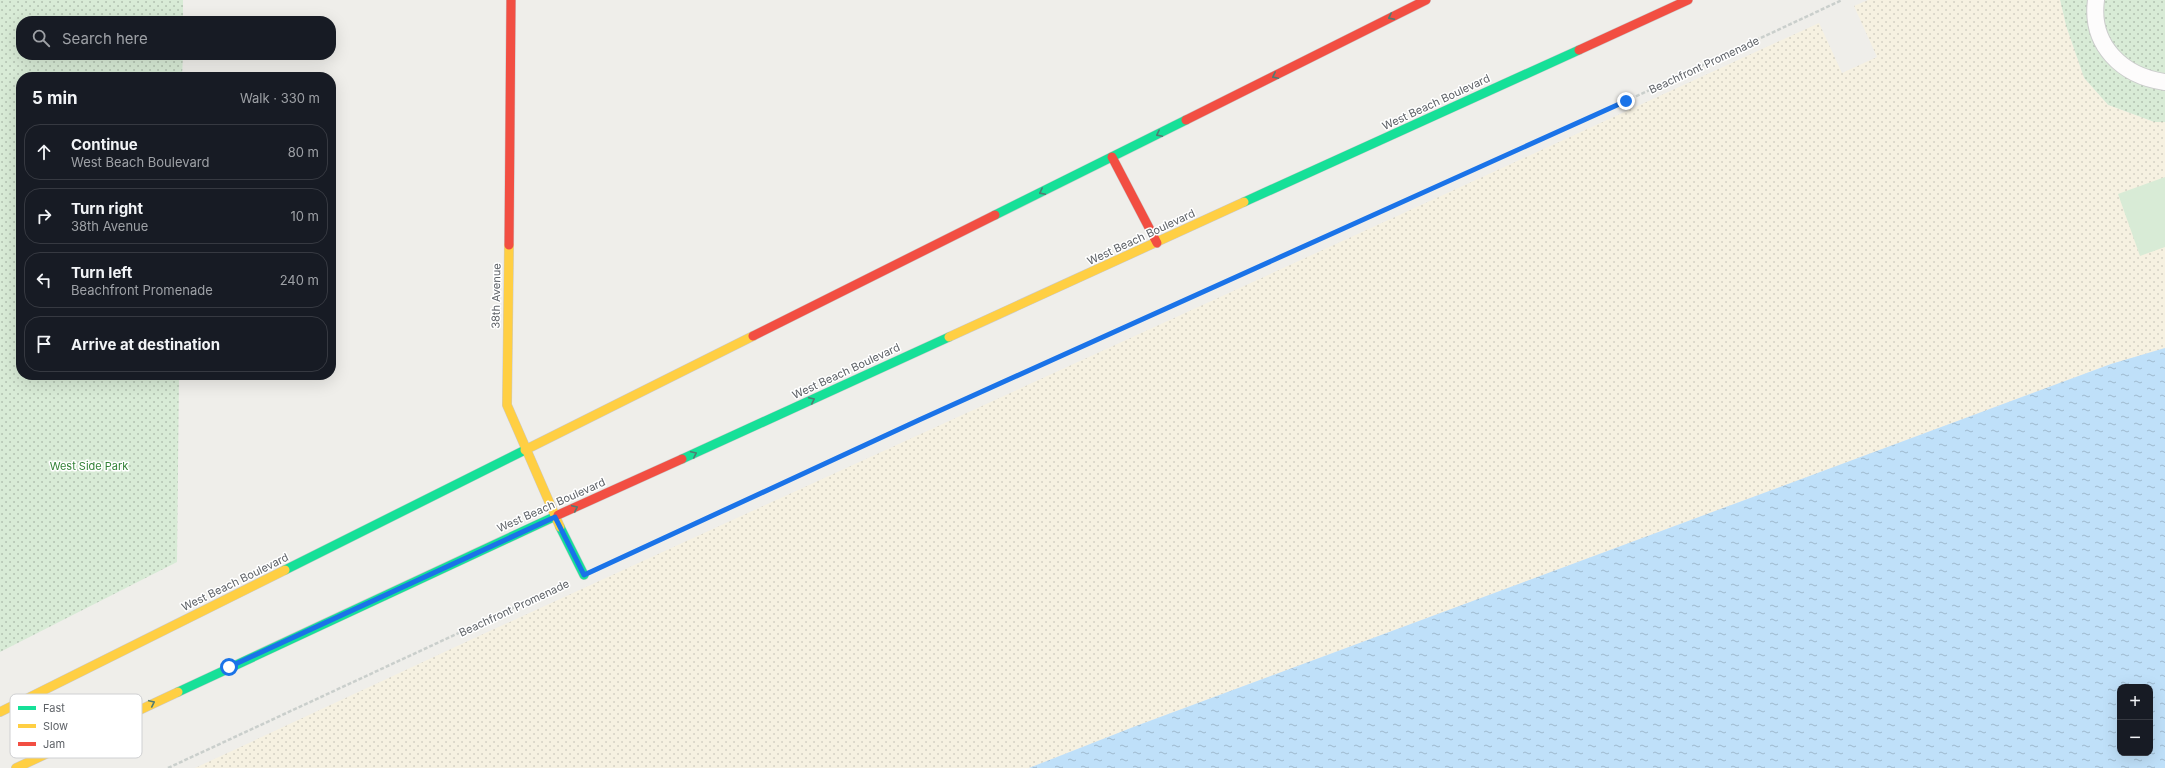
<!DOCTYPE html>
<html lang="en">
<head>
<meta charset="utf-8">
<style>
  :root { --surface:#171b24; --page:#20242c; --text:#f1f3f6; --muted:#9ea1a6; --line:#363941 }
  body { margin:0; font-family:Inter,sans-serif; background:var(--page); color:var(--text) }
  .controls { position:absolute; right:12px; bottom:12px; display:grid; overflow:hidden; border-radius:8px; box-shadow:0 4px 16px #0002 }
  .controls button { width:36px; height:36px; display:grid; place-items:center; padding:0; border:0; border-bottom:1px solid var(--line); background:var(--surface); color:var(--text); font:20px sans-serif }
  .stop { position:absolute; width:12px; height:12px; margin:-9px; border:3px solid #1a73e8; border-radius:50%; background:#fff }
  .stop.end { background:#1a73e8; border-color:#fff; box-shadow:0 1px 4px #0008 }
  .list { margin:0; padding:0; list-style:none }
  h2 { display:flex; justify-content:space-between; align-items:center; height:52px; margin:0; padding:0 16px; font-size:17px }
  h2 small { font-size:13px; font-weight:400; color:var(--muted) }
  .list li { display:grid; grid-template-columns:26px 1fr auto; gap:12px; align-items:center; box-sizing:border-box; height:56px; margin:0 8px 8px; padding:0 8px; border:1px solid var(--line); border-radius:16px }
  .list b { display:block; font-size:15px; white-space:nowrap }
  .list p { margin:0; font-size:13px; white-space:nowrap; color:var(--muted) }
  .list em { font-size:13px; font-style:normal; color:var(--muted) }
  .icon { flex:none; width:22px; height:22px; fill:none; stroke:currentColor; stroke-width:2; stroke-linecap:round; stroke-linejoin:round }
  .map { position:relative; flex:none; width:2165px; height:768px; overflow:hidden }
  .search { position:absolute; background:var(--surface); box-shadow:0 4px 16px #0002; left:16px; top:16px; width:320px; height:44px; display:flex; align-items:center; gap:10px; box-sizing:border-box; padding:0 14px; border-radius:16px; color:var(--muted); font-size:15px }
  .panel { position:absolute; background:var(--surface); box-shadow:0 4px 16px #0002; left:16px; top:72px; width:320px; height:308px; border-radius:16px }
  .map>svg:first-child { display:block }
  .grass { fill:url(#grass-dots) }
  .sand { fill:url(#sand-dots) }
  .garden { fill:#d8ebd6 }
  .water { fill:url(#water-ripples); fill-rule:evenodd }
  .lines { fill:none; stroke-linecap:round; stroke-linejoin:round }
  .lane-casing { stroke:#cbcccc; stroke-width:18 }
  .fast-casing { stroke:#cacacb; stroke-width:10 }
  .slow-casing { stroke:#cacacb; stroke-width:10 }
  .jam-casing { stroke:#cacacb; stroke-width:10 }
  .path { stroke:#cacfcc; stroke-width:2.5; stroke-dasharray:4 2; stroke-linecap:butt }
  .lane { stroke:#fdfcfc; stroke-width:16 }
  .fast { stroke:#16e098; stroke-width:9 }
  .slow { stroke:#ffcf43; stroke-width:9 }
  .jam { stroke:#f24e42; stroke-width:9 }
  .oneway { stroke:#507c72 }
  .route { stroke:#1a73e8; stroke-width:5 }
  .labels { text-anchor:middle; stroke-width:3; stroke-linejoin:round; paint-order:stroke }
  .street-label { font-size:11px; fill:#5f6368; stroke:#fff }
  .park-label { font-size:11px; fill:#348238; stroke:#fff }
  .key { fill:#fff; stroke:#cfd0d2; stroke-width:1 }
  .key-label { font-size:11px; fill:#5f6368 }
</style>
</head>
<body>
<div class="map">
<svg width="2165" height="768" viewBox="0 0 2165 768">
  <defs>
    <pattern id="grass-dots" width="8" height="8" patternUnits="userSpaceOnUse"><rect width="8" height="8" fill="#d8ebd6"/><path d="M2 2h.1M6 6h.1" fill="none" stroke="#b2c2b1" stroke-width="1.8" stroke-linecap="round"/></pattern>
    <pattern id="sand-dots" width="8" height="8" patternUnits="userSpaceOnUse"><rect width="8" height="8" fill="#f6f1e1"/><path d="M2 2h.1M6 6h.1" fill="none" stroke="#d5d1c4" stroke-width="1.8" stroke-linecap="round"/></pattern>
    <pattern id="water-ripples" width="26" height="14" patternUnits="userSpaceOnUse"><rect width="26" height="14" fill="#bfe0f9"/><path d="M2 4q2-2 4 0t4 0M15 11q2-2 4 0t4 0" fill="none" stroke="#9eb9cd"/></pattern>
  </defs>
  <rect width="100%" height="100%" fill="#efeeea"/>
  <g class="grass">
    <path d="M0,0H183V21H21V55H183L182,77H21V375H179L177,562L0,652Z"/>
    <path d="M2060,0H2165V122H2154L2108,105L2084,78L2066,26Z"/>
  </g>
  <path class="sand" d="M1868,0H2060L2066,26L2084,78L2108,105L2154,122H2165V348L2111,364L1136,726L1029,768H195L481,635L1819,23L1842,73L1877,57L1854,6Z"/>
  <path class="garden" d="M2165,177V247L2140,256L2118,194Z"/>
  <path class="water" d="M2165,348V768H1029L1136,726L2111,364ZM2120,687H2150V753H2120Z"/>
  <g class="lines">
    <g class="lane-casing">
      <path id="lane" d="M2096,0C2090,45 2122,76 2165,82"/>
    </g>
    <g class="fast-casing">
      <g id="fast">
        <path d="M1244,202L1579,50"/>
        <path d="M995,215L1186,120"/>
        <path d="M682,459L949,337"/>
        <path d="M560,527L584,575"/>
        <path d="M285,570L525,450"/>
        <path d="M178,692L558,515"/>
      </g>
    </g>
    <g class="slow-casing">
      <g id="slow">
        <path d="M509,245L507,405L560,527"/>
        <path d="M949,337L1244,202"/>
        <path d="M525,450L753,336"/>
        <path d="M0,712L285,570"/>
        <path d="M16,768L178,692"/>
      </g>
    </g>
    <g class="jam-casing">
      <g id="jam">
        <path d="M1579,50L1688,0"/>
        <path d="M1186,120L1426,0"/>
        <path d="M1112,157L1157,243"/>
        <path d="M509,245L511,0"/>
        <path d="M753,336L995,215"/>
        <path d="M558,515L682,459"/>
      </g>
    </g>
    <g class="path">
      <path d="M609,563L919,420L1626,101L1842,0"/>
      <path d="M168,768L560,586"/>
    </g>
    <use href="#lane" class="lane"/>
    <use href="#fast" class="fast"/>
    <use href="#slow" class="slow"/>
    <use href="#jam" class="jam"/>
  </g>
  <defs><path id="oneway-chevron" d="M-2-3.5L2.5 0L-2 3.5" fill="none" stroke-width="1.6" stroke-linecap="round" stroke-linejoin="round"/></defs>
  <g class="oneway">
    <use href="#oneway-chevron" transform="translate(1391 17) rotate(153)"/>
    <use href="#oneway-chevron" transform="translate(1275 76) rotate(153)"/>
    <use href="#oneway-chevron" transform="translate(1159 134) rotate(153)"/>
    <use href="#oneway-chevron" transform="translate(1042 192) rotate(153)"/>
    <use href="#oneway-chevron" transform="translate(812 400) rotate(-25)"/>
    <use href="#oneway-chevron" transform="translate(694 454) rotate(-25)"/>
    <use href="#oneway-chevron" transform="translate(575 508) rotate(-25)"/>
    <use href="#oneway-chevron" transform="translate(152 703) rotate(-25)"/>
  </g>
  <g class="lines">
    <path class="route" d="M229,667L555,517L584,575L919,420L1626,101"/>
  </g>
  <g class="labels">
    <g class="street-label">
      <text transform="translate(1704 65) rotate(-25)" y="4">Beachfront Promenade</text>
      <text transform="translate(1436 102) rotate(-25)" y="4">West Beach Boulevard</text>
      <text transform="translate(1141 237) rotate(-25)" y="4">West Beach Boulevard</text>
      <text transform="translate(496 296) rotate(-89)" y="4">38th Avenue</text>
      <text transform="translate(846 371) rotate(-25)" y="4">West Beach Boulevard</text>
      <text transform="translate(551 505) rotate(-24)" y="4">West Beach Boulevard</text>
      <text transform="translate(235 582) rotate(-26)" y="4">West Beach Boulevard</text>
      <text transform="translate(514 608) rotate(-25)" y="4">Beachfront Promenade</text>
    </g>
    <g class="park-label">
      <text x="89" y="470">West Side Park</text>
    </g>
  </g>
  <rect x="10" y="694" width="132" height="64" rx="6" class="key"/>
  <rect x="18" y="706" width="18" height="4" fill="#16e098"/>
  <rect x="18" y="724" width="18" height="4" fill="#ffcf43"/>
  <rect x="18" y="742" width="18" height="4" fill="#f24e42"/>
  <g class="key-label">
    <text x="43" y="712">Fast</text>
    <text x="43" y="730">Slow</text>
    <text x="43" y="748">Jam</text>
  </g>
</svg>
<div class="controls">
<button>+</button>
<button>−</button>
</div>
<div class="stop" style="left:229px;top:667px"></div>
<div class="stop end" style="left:1626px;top:101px"></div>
<div class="search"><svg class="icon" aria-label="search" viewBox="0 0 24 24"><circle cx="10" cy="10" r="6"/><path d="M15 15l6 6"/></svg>Search here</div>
<section class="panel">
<h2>5 min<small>Walk · 330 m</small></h2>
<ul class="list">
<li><svg class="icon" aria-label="ahead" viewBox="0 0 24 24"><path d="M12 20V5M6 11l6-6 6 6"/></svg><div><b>Continue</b><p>West Beach Boulevard</p></div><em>80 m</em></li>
<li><svg class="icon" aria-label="right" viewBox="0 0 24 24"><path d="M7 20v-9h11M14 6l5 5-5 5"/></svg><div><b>Turn right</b><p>38th Avenue</p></div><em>10 m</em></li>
<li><svg class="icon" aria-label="left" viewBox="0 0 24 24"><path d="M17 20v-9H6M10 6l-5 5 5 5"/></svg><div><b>Turn left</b><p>Beachfront Promenade</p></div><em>240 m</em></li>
<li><svg class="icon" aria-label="arrive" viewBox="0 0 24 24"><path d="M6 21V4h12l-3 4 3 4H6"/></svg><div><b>Arrive at destination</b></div></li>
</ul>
</section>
</div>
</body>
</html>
